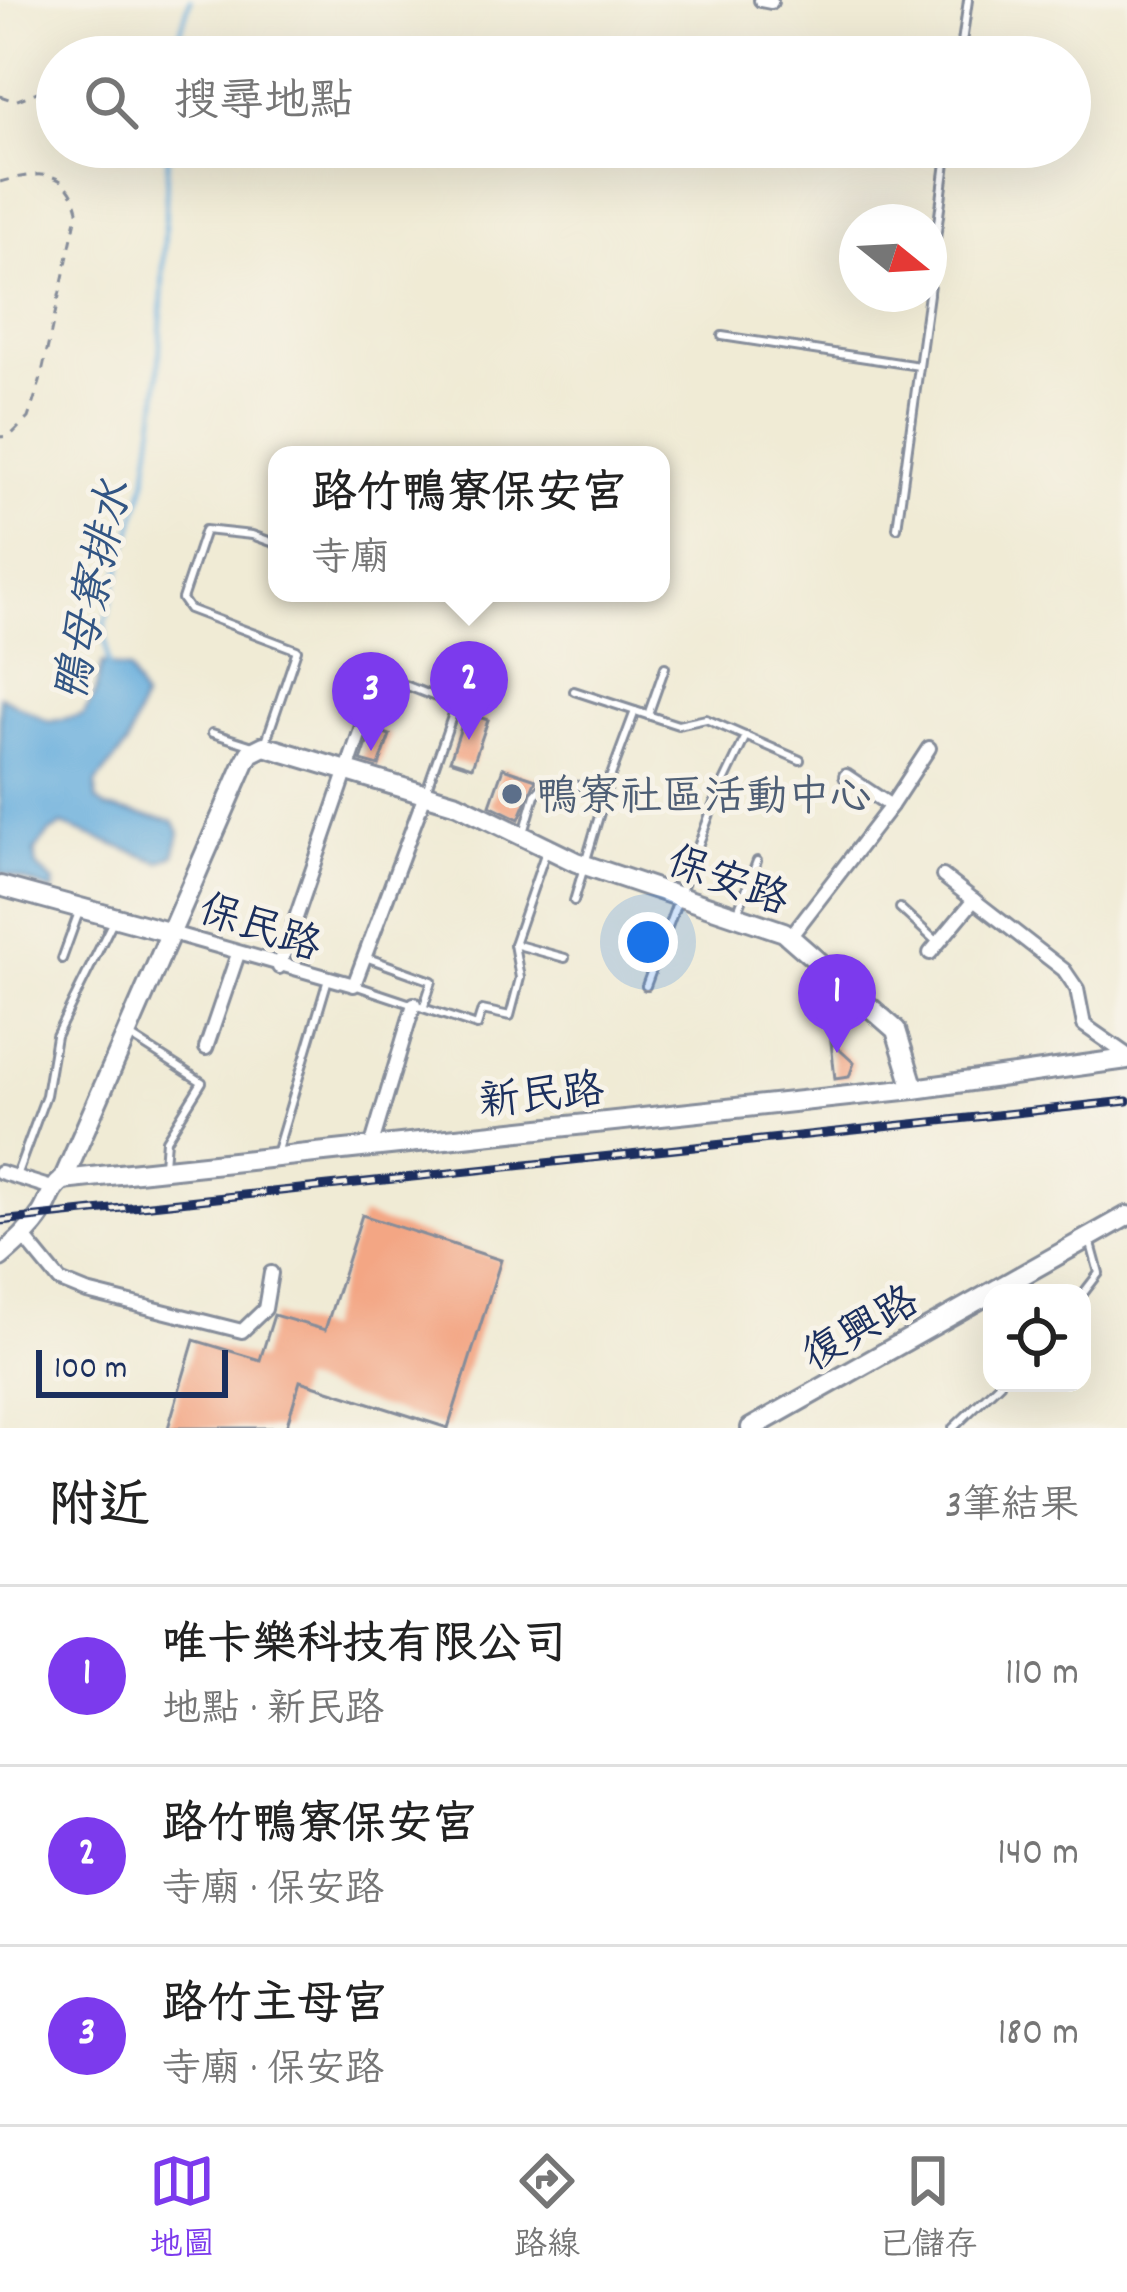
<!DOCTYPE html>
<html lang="zh-TW">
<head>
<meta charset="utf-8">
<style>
  :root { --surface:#fff; --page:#f6f6f6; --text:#222; --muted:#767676; --line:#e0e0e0; --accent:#7c3aed }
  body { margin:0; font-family:Dekko,"LXGW WenKai TC",sans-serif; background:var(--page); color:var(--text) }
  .controls { position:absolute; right:36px; bottom:36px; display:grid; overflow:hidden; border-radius:24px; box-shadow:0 12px 48px #0002 }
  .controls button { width:108px; height:108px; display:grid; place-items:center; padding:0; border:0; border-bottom:3px solid var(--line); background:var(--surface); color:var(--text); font:60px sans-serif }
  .compass { position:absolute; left:839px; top:204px; width:108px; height:108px; border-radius:50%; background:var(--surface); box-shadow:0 12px 48px #0002; rotate:108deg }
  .scale { position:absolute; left:36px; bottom:30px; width:192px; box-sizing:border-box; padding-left:12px; border:6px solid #1b2f5e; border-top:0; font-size:33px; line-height:42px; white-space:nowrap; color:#1b2f5e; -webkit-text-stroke:9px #f7f3e8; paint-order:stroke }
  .you { position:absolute; left:648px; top:942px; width:42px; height:42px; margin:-30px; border:9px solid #fff; border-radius:50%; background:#1a73e8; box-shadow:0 0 0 18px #1a73e833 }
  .badge { display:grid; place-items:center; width:78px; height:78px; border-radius:50%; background:var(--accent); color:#fff; font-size:39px; font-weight:700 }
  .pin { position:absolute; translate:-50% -99px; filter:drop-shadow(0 3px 6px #0008) }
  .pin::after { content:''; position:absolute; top:63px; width:42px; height:36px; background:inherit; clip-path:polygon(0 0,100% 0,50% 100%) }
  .popup { position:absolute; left:268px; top:446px; width:402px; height:156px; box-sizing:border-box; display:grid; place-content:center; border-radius:24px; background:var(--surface); filter:drop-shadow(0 3px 9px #0005); font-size:39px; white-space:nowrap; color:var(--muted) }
  .popup b { font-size:45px; color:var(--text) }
  .popup::after { content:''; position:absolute; left:50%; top:100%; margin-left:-24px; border:24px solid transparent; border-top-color:var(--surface) }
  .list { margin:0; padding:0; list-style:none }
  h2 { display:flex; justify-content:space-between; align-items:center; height:156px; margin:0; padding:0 48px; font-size:51px }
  h2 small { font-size:39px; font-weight:400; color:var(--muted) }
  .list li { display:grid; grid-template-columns:78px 1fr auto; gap:36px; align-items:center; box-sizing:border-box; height:180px; padding:0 48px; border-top:3px solid var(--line) }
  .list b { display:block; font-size:45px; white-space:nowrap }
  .list p { margin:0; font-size:39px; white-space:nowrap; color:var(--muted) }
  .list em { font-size:39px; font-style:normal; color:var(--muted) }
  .icon { flex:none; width:66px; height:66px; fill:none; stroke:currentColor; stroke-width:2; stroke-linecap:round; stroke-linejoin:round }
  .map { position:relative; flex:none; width:1127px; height:1428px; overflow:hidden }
  .search { position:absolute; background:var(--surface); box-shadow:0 12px 48px #0002; left:36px; right:36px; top:36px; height:132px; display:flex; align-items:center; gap:30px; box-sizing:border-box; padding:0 42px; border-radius:66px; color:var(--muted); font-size:45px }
  .sheet { height:696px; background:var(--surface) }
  nav { display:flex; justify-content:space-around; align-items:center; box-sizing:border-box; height:168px; border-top:3px solid var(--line); background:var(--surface); font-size:33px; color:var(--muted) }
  nav a { display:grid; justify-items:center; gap:6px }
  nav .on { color:var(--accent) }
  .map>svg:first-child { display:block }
  .water { fill:#66addd; stroke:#406e9e; stroke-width:3 }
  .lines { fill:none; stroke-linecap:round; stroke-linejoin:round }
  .stream { stroke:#66addd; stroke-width:4.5 }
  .building { fill:#f3a684 }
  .lane-casing { stroke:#868d9a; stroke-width:12 }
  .street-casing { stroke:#868d9a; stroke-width:18 }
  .secondary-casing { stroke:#868d9a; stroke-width:24 }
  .path { stroke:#868d9a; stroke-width:3; stroke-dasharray:9 9; stroke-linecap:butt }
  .lane { stroke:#fff; stroke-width:6 }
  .street { stroke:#fff; stroke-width:12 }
  .secondary { stroke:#fff; stroke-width:18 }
  .rail-casing { stroke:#1b2f5e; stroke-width:9 }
  .rail { stroke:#f7f3e8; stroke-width:4.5; stroke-dasharray:14; stroke-linecap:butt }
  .service-dot { fill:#5c6f8a; stroke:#f7f3e8; stroke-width:4.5 }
  .labels { text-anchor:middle; stroke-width:10; stroke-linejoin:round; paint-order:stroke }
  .service-label { font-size:42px; fill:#4e5e75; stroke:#f7f3e8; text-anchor:start }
  .street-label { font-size:42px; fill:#1b2f5e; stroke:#f7f3e8 }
  .water-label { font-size:45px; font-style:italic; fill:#325584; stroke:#f7f3e8 }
</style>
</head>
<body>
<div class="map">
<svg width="1127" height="1428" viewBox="0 0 1127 1428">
  <rect width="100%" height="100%" fill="#f7f3e8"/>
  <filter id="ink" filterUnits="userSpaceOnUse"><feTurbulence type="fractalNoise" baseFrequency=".00833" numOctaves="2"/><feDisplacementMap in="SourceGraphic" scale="24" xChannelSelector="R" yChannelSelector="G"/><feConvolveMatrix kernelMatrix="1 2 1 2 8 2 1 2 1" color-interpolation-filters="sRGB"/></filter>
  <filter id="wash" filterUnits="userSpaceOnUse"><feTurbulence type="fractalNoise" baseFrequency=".004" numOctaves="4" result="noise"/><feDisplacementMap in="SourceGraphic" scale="48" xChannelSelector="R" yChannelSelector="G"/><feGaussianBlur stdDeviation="2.7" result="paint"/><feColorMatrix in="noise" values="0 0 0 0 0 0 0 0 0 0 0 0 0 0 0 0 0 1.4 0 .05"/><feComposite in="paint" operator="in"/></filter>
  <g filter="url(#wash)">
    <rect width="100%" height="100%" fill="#f0ebd5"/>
    <path class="water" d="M102,663L129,670L143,699L127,745L96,783V800L106,808L173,821L180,833L174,855L160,862L62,825L49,833L34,852L37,867L54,882L53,891L0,872V696L49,722L83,715L94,697Z"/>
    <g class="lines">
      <g class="stream">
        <path d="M173,57L190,0"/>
        <path d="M109,668L104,626L146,480L158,395L168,147"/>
      </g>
    </g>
    <g id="blocks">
      <g class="building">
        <path d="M466,713L488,720L472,767L450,760Z"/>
        <path d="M372,729L390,735L379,766L361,761Z"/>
        <path d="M503,768L536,779L519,819L490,805Z"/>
        <path d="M831,1042L854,1063L849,1077L835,1079Z"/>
        <path d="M362,1215L501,1260L448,1428L300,1381L286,1428H168L194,1340L260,1360L274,1315L325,1330Z"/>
      </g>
    </g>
  </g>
  <g filter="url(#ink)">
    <use href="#blocks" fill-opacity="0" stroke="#868d9a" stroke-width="3"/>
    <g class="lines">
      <g class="lane-casing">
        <g id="lane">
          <path d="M960,57L968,0"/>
          <path d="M929,292L948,147"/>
          <path d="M722,336L919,366"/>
          <path d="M897,528L929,294"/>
          <path d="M378,680H392L456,705L426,791"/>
          <path d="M574,691L678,725L706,719L800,760"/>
          <path d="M648,715L665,667"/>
          <path d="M212,733L253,746"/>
          <path d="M265,744L297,650L189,609L182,599L205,530L252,535L277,544"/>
          <path d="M524,833L535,795L545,784C567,784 590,791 610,778L635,711"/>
          <path d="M574,901L609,782"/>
          <path d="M900,908L938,943"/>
          <path d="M738,911L757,861"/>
          <path d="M514,944L565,958"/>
          <path d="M368,958L432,981L424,1006"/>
          <path d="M62,959L79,912"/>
          <path d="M357,986L477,1026L482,1010L510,1016L520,978L514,944L545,854"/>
          <path d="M646,986L714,803L746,736"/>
          <path d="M130,1036L202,1082L166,1140L164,1165"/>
          <path d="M276,1154L328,979"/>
          <path d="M16,1176L46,1095L56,1036L113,921"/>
          <path d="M1082,1295L1099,1273L1090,1240"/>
          <path d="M953,1428L1000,1383"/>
        </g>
      </g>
      <g class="street-casing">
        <g id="street">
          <path d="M761,0L771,2"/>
          <path d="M846,776L891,806"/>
          <path d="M943,876L1064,970L1077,989L1084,1025L1127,1055"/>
          <path d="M168,932L354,985L425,795"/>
          <path d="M790,937L891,806L929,748"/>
          <path d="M930,953L974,900"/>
          <path d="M279,967L378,680"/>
          <path d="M206,1048L238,954"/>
          <path d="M371,1147L414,1004"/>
          <path d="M0,1172L52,1188"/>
          <path d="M24,1237L60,1281L87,1292L242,1331L265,1309L271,1273"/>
        </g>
      </g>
      <g class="secondary-casing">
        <g id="secondary">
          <path d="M0,886L168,932"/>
          <path d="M63,1180L245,762L250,753L264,746L457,804L576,862L784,932L896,1030L914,1089"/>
          <path d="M0,1257C16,1243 30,1231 42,1213C50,1200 50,1190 63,1180L914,1089L1127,1059"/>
          <path d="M751,1428L1127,1216"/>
        </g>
      </g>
      <g class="path">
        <path d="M0,96L15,101L57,84"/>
        <path d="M0,182C36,172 67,166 78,210L40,382L28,418L10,436L0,437"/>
      </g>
      <use href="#lane" class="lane"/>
      <use href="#street" class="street"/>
      <use href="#secondary" class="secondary"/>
      <g class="rail-casing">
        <path id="rail" d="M0,1221L1127,1101"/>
      </g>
      <use href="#rail" class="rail"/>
    </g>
  </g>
  <circle class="service-dot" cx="512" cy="794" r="12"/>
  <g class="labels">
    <g class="service-label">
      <text x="536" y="809">鴨寮社區活動中心</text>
    </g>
    <g class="street-label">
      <text transform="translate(729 878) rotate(20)" y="15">保安路</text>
      <text transform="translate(261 925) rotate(19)" y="15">保民路</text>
      <text transform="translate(541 1093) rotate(-6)" y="15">新民路</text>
      <text transform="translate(859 1326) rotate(-30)" y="15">復興路</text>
    </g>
    <g class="water-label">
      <text transform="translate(90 591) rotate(-78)" y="16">鴨母寮排水</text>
    </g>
  </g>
</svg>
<div class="controls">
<button><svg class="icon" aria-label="locate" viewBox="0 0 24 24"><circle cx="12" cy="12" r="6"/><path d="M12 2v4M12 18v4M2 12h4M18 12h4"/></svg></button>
</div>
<svg class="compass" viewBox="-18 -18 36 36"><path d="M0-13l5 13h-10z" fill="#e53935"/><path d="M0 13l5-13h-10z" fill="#767676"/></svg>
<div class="scale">100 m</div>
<div class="you"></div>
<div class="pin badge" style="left:837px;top:1053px">1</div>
<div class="pin badge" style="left:469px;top:740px">2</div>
<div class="popup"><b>路竹鴨寮保安宮</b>寺廟</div>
<div class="pin badge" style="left:371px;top:751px">3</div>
<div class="search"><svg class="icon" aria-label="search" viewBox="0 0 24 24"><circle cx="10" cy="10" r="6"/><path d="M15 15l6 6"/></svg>搜尋地點</div>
</div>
<section class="sheet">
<h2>附近<small>3筆結果</small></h2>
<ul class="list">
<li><span class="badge">1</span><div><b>唯卡樂科技有限公司</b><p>地點 · 新民路</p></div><em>110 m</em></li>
<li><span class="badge">2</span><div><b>路竹鴨寮保安宮</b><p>寺廟 · 保安路</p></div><em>140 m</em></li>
<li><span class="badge">3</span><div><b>路竹主母宮</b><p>寺廟 · 保安路</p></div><em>180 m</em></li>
</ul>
</section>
<nav>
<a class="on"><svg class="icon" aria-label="map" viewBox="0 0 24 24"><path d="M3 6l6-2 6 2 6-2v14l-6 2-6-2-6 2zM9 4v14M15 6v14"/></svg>地圖</a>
<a><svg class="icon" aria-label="directions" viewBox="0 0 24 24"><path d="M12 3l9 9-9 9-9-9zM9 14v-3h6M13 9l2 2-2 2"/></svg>路線</a>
<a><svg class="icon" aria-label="saved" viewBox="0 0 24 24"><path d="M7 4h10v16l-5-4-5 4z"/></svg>已儲存</a>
</nav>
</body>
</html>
